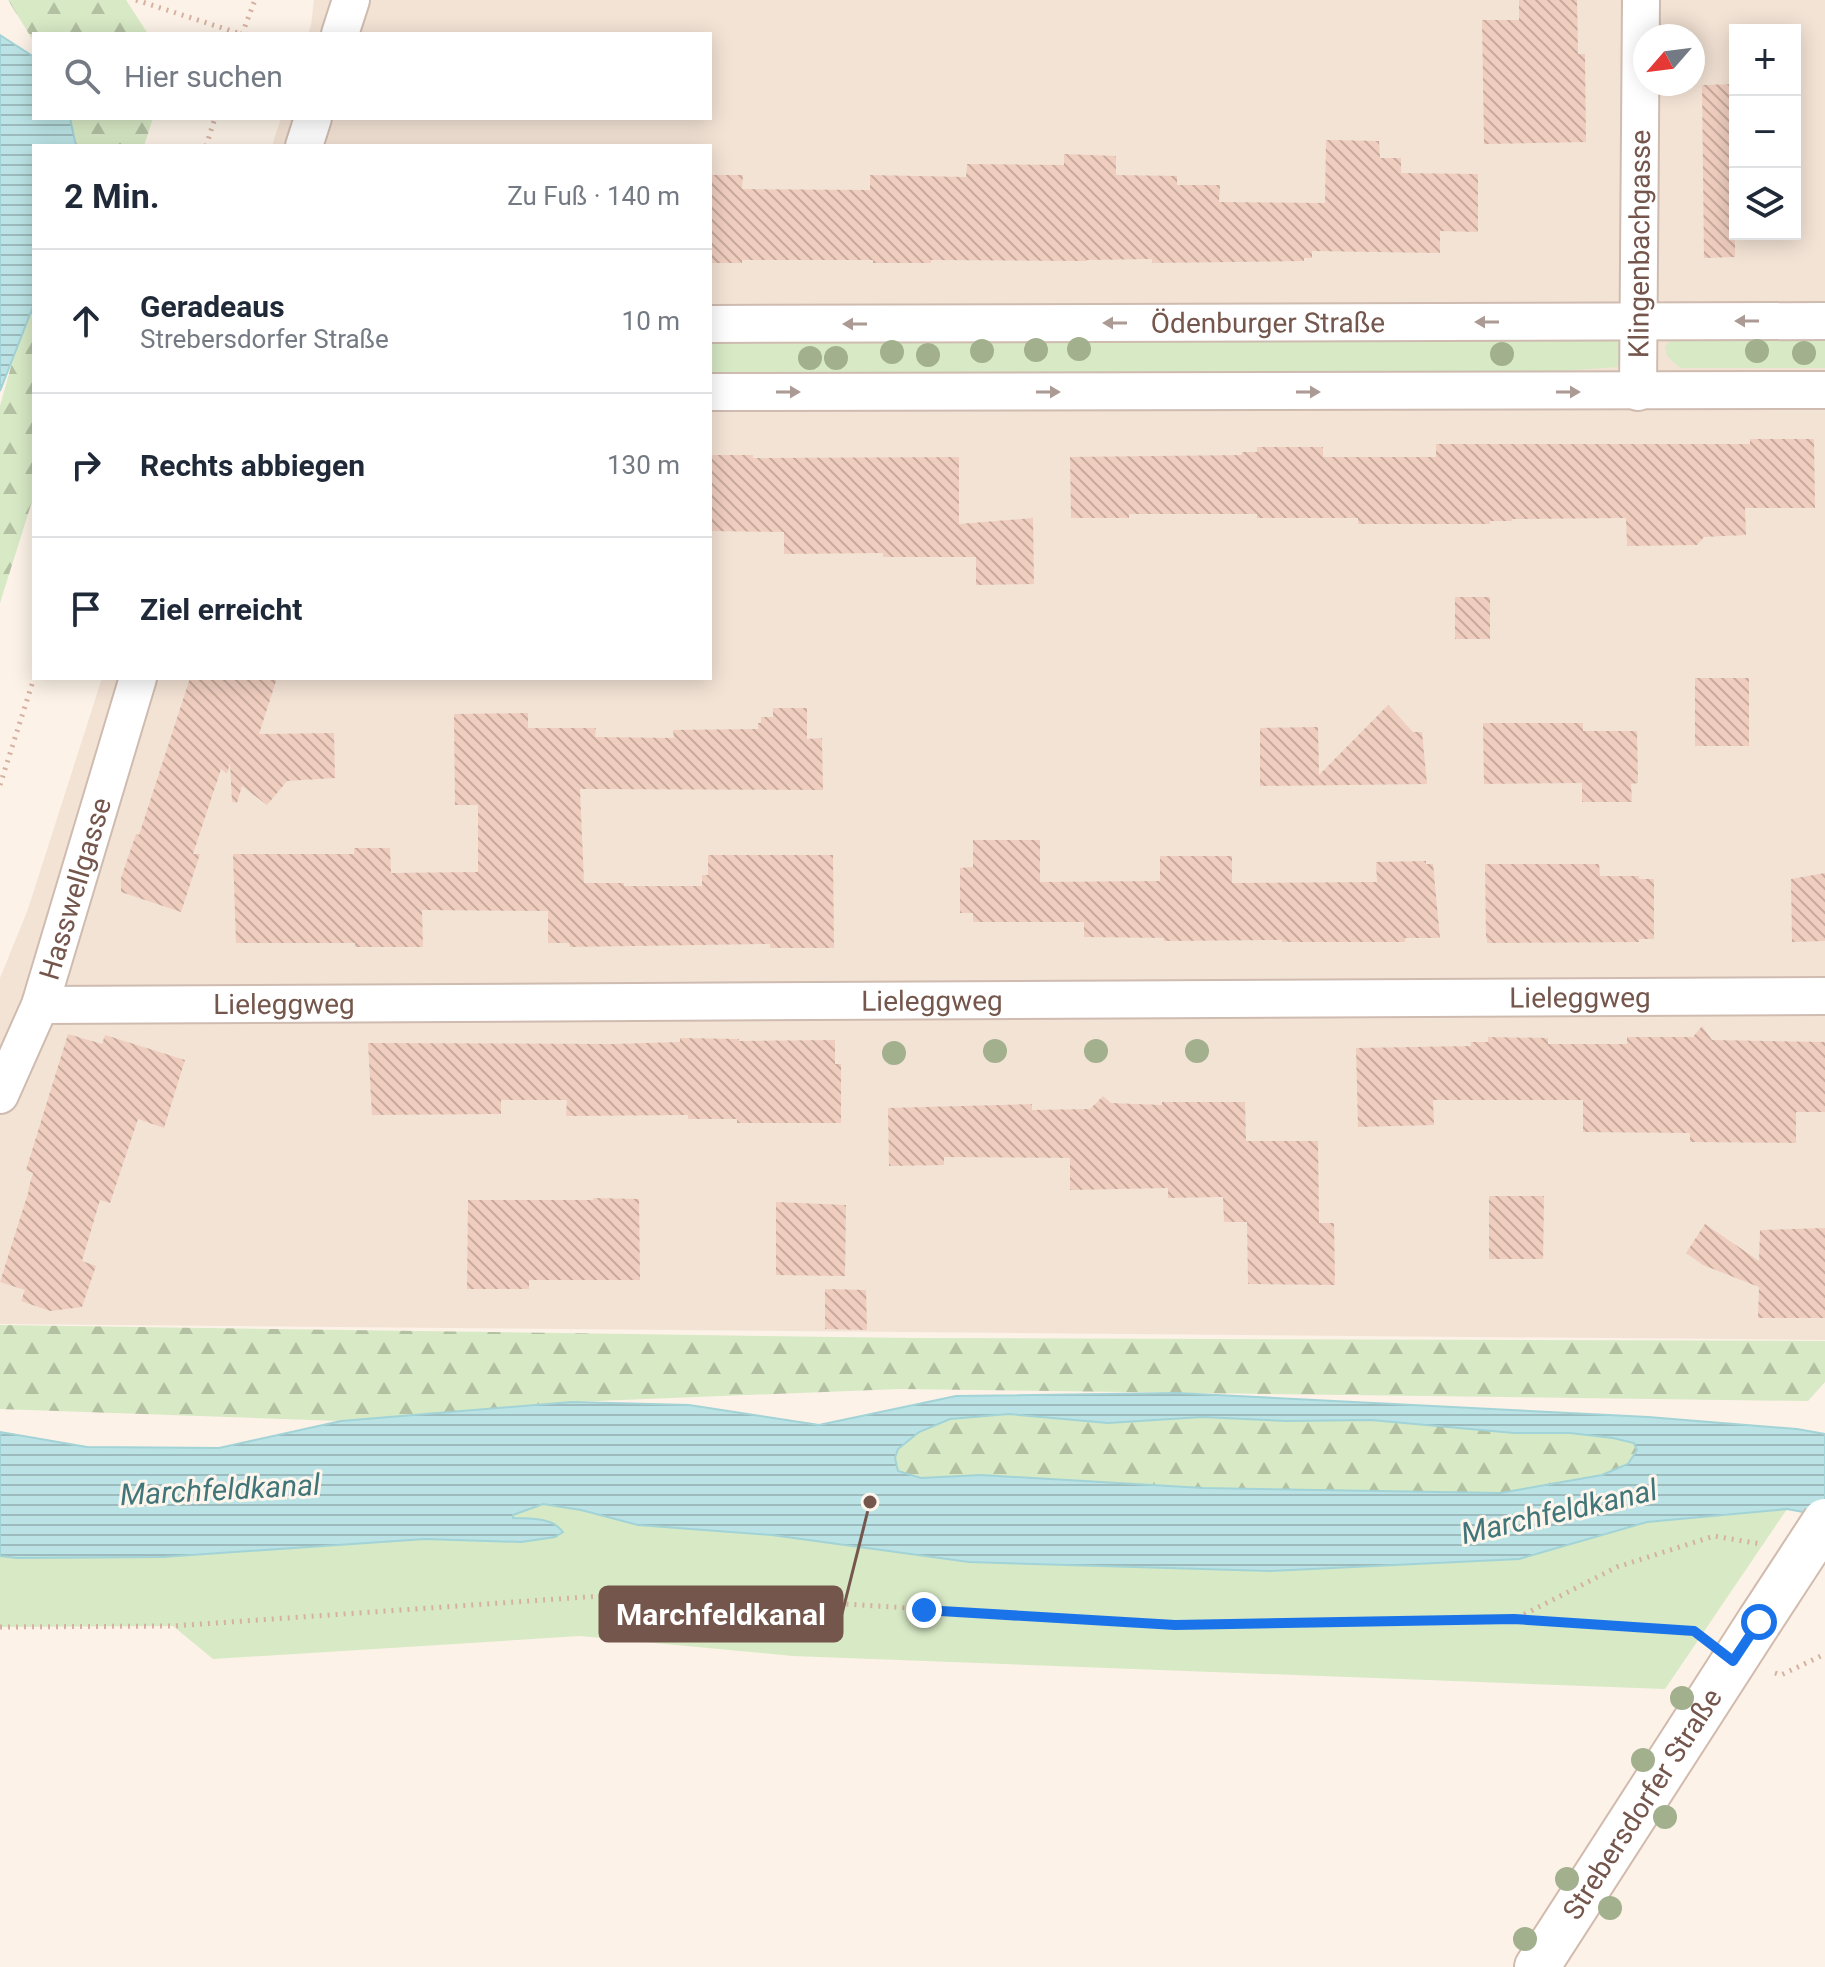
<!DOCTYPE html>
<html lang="de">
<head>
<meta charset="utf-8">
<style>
  :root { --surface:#fff; --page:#f6f6f7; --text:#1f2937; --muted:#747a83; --line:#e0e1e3 }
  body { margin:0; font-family:Roboto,sans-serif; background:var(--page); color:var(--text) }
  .controls { position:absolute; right:24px; top:24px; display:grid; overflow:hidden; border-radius:0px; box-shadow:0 4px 20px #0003 }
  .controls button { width:72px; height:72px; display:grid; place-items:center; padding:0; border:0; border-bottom:2px solid var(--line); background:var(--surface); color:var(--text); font:40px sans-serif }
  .compass { position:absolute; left:1633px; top:24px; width:72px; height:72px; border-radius:50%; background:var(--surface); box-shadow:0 4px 20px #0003; rotate:242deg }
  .stop { position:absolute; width:24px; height:24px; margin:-18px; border:6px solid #1a73e8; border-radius:50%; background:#fff }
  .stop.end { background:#1a73e8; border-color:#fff; box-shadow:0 2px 8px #0008 }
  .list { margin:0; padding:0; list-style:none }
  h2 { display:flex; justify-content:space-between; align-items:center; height:104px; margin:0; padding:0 32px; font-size:34px }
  h2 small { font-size:26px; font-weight:400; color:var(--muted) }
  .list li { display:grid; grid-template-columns:52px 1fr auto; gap:24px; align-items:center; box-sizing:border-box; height:144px; padding:0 32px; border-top:2px solid var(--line) }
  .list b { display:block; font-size:30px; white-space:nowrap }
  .list p { margin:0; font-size:26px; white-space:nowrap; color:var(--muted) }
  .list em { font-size:26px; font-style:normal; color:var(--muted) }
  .icon { flex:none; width:44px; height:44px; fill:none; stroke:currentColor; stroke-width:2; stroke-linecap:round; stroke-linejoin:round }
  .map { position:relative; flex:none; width:1825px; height:1967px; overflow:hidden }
  .search { position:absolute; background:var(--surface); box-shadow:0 4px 20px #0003; left:32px; top:32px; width:680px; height:88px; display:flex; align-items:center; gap:20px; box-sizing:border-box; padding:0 28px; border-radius:0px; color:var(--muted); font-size:30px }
  .panel { position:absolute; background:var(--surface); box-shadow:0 4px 20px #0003; left:32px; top:144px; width:680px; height:536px; border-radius:0px }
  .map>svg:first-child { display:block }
  .residential { fill:#f3e3d5; fill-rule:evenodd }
  .grass { fill:#d7e9c5 }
  .forest { fill:url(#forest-firs) }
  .water { fill:url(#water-rules); stroke:#a2d3d7; stroke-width:2; fill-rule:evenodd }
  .building { fill:url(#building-back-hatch) }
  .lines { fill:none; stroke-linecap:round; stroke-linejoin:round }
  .street-casing { stroke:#cfbbb0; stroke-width:40 }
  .secondary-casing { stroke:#d2baad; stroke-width:48 }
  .path { stroke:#d6b1a2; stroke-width:5; stroke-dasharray:2 6; stroke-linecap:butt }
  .street { stroke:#fff; stroke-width:36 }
  .secondary { stroke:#fff; stroke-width:44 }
  .secondary-bridge-casing { stroke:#d2baad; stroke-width:48; stroke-linecap:butt }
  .secondary-bridge { stroke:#fff; stroke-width:44 }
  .tree { fill:#a2b08d }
  .oneway { fill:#ac9a94 }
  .route { stroke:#1a73e8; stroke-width:10 }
  .labels { text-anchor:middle; stroke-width:6; stroke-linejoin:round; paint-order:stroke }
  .street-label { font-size:28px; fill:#75564c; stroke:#fef6ed }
  .water-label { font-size:30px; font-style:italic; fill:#407679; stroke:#fef6ed }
  .leader { fill:none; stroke:#75564c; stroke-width:3 }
  .callout-dot { fill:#75564c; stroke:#fef6ed; stroke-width:3 }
  .callout { fill:#75564c; stroke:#75564c; stroke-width:3 }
  .callout-label { font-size:30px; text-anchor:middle; font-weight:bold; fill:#fff }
</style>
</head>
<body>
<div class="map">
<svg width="1825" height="1967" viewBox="0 0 1825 1967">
  <defs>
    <pattern id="forest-firs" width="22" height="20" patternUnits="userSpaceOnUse" patternTransform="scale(2)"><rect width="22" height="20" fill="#d7e9c5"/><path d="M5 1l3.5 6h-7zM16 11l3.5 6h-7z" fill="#b3c0a2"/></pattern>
    <pattern id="water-rules" width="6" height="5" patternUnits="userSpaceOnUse" patternTransform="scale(2)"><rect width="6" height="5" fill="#bbe3e5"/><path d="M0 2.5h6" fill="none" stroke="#9dbbbc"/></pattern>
    <pattern id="building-back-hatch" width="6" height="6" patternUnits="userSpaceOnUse" patternTransform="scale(2)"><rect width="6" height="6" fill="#f0cebf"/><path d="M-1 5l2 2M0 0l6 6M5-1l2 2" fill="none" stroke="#c7aa9d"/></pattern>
  </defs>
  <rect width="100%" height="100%" fill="#fcf2e7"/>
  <path class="residential" d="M314,0H1825V1340L0,1324V978L28,909L102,678H710V146H272L281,118H710V34H308L311,25ZM1735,30H1795V234H1735ZM1645,36H1693V84H1645Z"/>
  <g class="grass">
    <path d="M1598,333L1619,341L1625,357L1619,367L1559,371L710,376V339Z"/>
    <path d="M1825,334V368H1680L1667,356L1665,347L1673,336Z"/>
    <path d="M543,1504L581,1510L638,1525L772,1535L969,1562L1270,1571L1519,1559L1647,1522L1787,1509L1665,1689L793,1656L580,1636L213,1659L173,1626L0,1627V1556L17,1558L162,1557L425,1539L521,1542L544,1520L513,1519L512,1515Z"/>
  </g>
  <g class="forest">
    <path d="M8,0H126L148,34H34V42Z"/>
    <path d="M70,118H153L144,146H76Z"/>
    <path d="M34,304V495L0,603V406L14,356Z"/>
    <path d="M0,1325L909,1338L1825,1341V1382L1808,1401L899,1389L572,1402L341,1421L0,1409Z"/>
    <path d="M1009,1414L1108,1423L1202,1417L1286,1421L1371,1420L1514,1433H1570L1613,1438L1634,1443L1637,1450L1628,1464L1602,1475L1500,1493L1203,1488L981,1475L921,1478L897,1471L895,1458L898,1449L919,1432L950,1419Z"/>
  </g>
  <g class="water">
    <path d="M0,35L34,57V118H70L76,146H34V304L0,391Z"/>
    <path d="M1177,1393L1648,1417L1797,1429L1825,1434V1516L1787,1509L1647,1522L1519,1559L1270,1571L969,1562L772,1535L638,1525L581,1510L543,1504L513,1515V1518C531,1519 552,1517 563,1532L555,1537L521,1542L425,1539L162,1557L17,1558L0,1556V1432L87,1447L219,1448L341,1421L572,1402L689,1405L819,1425L956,1396ZM1009,1414L1108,1423L1202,1417L1286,1421L1371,1420L1514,1433H1570L1613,1438L1634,1443L1637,1450L1628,1464L1602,1475L1500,1493L1203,1488L981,1475L921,1478L898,1471L895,1458L898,1449L919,1432L950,1419Z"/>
  </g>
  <g class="building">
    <path d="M1519,0H1577L1578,54H1585L1586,142L1484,144L1482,20H1519Z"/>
    <path d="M1735,84V257L1704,258L1702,85Z"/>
    <path d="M1326,140L1379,141L1380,158H1401V173L1478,174V232L1440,231V253L1312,251V258H1304V261L1152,263V259L1087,260V261L931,260V263H873V260H742V263H710V175H743L742,189L870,190V175L966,177L967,164L1064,165V154L1116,156V175L1177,176V185H1220L1219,202L1325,203Z"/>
    <path d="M1750,439H1814L1815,508H1745L1746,535L1704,537L1697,545L1627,546L1626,518L1512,519V521H1490V524H1358V518H1257V514H1129V518H1071L1070,457L1242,455V452H1257V447H1323V457H1436V444H1750Z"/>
    <path d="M710,455H753V458L959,457V524L1033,518L1034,584L976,585V557H883V553L784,554V532L710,531Z"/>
    <rect x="1455" y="597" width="35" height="42"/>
    <path d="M190,678H277L259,734L334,733L335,778L287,781L267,805L242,786L237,803L232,802L230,763L227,774L221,769L193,854H200L181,912L121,892V878L136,834L139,835Z"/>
    <rect x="1695" y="678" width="54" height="68"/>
    <path d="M1388,705L1413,732H1422L1427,784L1260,786V728L1318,727L1319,775Z"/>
    <path d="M773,708H807V739L822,738L823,790L580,789L584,883H624V886H702V875H708V855H833L834,948H770V944L570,947L569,943H548V911L422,910L423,947H355V943H236L233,854H354V848H390L391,873L478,872V805H455L454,714L528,713V728H596L595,737L674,738L673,730L758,729V723H761V717H773Z"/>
    <path d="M1483,723H1583V731H1637L1638,783L1631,784L1632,802H1582V783L1484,784Z"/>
    <path d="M973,840H1040V882L1160,881V856H1232V883L1377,882L1376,862L1426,861V864H1433L1440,938H1405V942H1282V940L1164,941V938L1084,937V922H973V913H960V868L973,867Z"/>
    <path d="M1485,864H1599L1600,876H1639V879H1654V939H1639V942L1487,943V938H1486Z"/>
    <path d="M1825,873V941L1792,942L1791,879Z"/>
    <path d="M1702,1026L1712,1040L1825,1042V1112H1796V1143L1690,1142V1133L1583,1132V1100H1433L1434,1125L1358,1127L1356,1048L1471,1046V1042H1488V1037L1548,1038V1044H1627V1037H1693Z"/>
    <path d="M68,1034L102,1044L105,1035L185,1060L164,1128L138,1119L110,1203L100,1200L82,1261L96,1266L82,1307L50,1311L21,1301L25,1290L0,1282L29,1190H28L33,1173L26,1170Z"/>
    <path d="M680,1038L739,1039V1041L835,1040V1064H841V1123H737V1119H688V1115L566,1116L567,1100H501V1114L372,1115L368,1043L613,1044L680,1042Z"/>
    <path d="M1103,1096L1111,1103L1162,1105V1102H1245L1246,1141H1318L1319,1223H1334L1335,1285L1248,1284L1247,1222H1224L1223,1197L1168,1198V1188L1070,1190V1158L944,1157V1165L889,1166L888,1108L1032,1104V1110L1090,1109Z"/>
    <path d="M1489,1196H1544L1543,1259H1489Z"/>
    <path d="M593,1198L639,1199L640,1280H529V1289H467L468,1200H593Z"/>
    <path d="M776,1202L846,1205L845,1276L776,1275Z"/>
    <path d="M1705,1224L1759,1261L1760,1230L1825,1228V1318H1758L1759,1287L1703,1265L1686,1253Z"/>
    <path d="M825,1289L866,1290L867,1330L825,1329Z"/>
  </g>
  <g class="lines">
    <g class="street-casing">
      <g id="street">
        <path d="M340,34L351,0"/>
        <path d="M304,146L313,118"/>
        <path id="s1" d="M710,324L1825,321"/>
        <path d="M710,392L1825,390"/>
        <path id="s2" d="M1638,392L1641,0"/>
        <path id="s3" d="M40,1005L1825,996"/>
        <path id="s4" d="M0,1095L40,1005L138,678"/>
      </g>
    </g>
    <g class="secondary-casing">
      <g id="secondary">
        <path id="s5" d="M1537,1967L1759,1622"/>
      </g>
    </g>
    <g class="path">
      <path d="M136,0L241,34"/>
      <path d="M242,34L255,0"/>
      <path d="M206,146L215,118"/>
      <path d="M0,785L34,678"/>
      <path d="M1517,1618L1617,1567L1714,1536L1761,1544"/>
      <path d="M0,1627L173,1626L657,1592L1175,1625L1514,1619L1694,1631L1699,1634"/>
      <path d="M1775,1673L1781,1675L1825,1654"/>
    </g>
    <use href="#street" class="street"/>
    <use href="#secondary" class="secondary"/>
    <g class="secondary-bridge-casing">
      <path id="secondary-bridge" d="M1759,1622L1825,1521"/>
    </g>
    <use href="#secondary-bridge" class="secondary-bridge"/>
  </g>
  <g class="tree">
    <circle cx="1079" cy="349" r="12"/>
    <circle cx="1036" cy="350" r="12"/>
    <circle cx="982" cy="351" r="12"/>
    <circle cx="1757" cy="351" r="12"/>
    <circle cx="892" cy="352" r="12"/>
    <circle cx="1804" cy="353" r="12"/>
    <circle cx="1502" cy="354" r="12"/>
    <circle cx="928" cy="355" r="12"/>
    <circle cx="810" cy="358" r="12"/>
    <circle cx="836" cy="358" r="12"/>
    <circle cx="995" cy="1051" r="12"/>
    <circle cx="1096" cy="1051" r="12"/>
    <circle cx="1197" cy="1051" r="12"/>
    <circle cx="894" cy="1053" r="12"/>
    <circle cx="1682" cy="1698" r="12"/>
    <circle cx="1643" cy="1760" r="12"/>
    <circle cx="1665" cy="1817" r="12"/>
    <circle cx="1567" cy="1879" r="12"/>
    <circle cx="1610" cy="1908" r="12"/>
    <circle cx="1525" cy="1939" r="12"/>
  </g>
  <defs><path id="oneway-solid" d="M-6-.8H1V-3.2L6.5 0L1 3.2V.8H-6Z" transform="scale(2)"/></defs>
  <g class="oneway">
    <use href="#oneway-solid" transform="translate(1747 321) rotate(180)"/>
    <use href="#oneway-solid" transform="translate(1487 322) rotate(180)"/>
    <use href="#oneway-solid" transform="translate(1115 323) rotate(180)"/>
    <use href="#oneway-solid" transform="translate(855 324) rotate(180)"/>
    <use href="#oneway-solid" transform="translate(788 392)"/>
    <use href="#oneway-solid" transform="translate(1048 392)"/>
    <use href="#oneway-solid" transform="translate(1308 392)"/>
    <use href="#oneway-solid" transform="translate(1568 392)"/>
  </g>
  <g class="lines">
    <path class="route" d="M924,1610L1175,1625L1514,1619L1694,1631L1733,1661L1759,1622"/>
  </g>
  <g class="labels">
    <g class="street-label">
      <text dy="10" stroke="none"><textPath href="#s2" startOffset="148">Klingenbachgasse</textPath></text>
      <text dy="10" stroke="none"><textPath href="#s1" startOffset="558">Ödenburger Straße</textPath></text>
      <text dy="10" stroke="none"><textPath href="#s4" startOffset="220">Hasswellgasse</textPath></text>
      <text dy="10" stroke="none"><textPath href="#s3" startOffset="1540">Lieleggweg</textPath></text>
      <text dy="10" stroke="none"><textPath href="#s3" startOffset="892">Lieleggweg</textPath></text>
      <text dy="10" stroke="none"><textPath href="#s3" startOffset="244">Lieleggweg</textPath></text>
      <text dy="10" stroke="none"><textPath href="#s5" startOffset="194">Strebersdorfer Straße</textPath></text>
    </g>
    <g class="water-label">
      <text transform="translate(220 1490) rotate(-3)" y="10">Marchfeldkanal</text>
      <text transform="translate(1559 1512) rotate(-13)" y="10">Marchfeldkanal</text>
    </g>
  </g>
  <path class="leader" d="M870 1502L842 1614"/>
  <circle class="callout-dot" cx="870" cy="1502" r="8"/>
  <rect class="callout" x="600" y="1587" width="242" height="54" rx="8"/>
  <g class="callout-label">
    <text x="721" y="1625">Marchfeldkanal</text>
  </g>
</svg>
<div class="controls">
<button>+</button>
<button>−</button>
<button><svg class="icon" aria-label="layers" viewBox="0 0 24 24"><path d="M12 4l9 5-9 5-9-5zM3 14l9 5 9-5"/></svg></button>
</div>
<svg class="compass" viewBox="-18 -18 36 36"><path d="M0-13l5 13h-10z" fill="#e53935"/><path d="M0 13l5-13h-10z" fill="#747a83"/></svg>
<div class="stop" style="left:1759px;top:1622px"></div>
<div class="stop end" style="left:924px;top:1610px"></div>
<div class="search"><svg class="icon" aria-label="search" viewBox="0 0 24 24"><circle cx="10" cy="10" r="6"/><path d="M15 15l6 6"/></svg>Hier suchen</div>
<section class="panel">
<h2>2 Min.<small>Zu Fuß · 140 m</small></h2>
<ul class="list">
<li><svg class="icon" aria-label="ahead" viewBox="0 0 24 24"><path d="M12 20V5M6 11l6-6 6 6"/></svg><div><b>Geradeaus</b><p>Strebersdorfer Straße</p></div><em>10 m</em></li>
<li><svg class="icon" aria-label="right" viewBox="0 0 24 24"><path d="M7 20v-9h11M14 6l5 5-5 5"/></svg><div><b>Rechts abbiegen</b></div><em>130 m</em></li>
<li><svg class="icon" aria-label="arrive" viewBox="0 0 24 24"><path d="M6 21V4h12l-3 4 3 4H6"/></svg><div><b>Ziel erreicht</b></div></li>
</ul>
</section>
</div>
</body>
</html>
